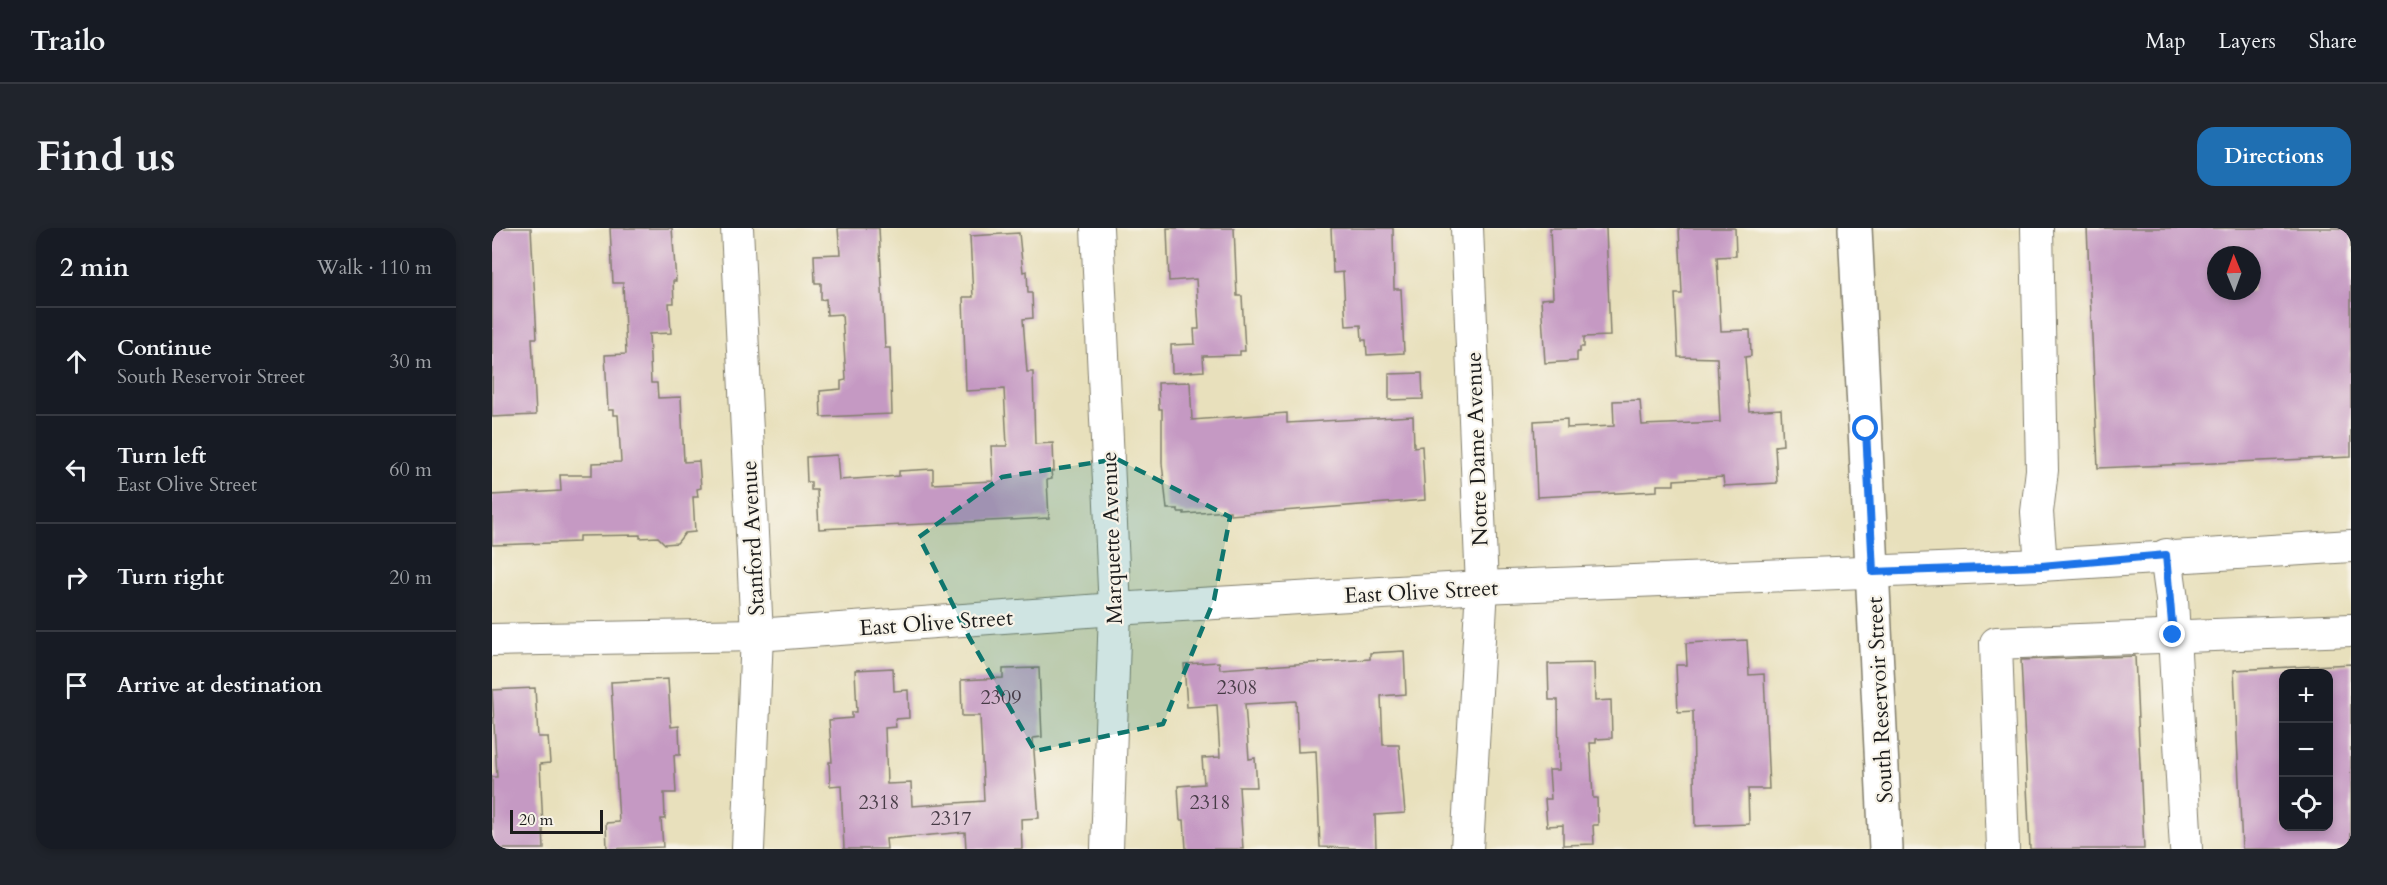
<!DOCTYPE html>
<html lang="en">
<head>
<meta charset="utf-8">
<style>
  :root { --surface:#171b24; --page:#20242c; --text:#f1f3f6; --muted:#9ea1a6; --line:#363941; --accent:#1f6fb2 }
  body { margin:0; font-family:Cardo,serif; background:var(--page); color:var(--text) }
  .controls { position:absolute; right:18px; bottom:18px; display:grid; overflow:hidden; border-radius:12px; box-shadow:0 3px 9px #0003 }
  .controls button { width:54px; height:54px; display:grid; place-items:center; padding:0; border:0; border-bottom:2px solid var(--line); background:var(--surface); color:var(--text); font:30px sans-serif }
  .compass { position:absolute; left:1715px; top:18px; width:54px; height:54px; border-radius:50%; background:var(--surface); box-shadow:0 3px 9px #0003; rotate:359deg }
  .scale { position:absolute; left:18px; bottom:15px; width:93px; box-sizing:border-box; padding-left:6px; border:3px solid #1c1c1c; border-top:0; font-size:16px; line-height:21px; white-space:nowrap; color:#1c1c1c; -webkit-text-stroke:4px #f7f3e8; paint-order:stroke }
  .stop { position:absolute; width:18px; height:18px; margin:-14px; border:4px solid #1a73e8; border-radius:50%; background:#fff }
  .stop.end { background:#1a73e8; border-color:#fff; box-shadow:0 2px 6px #0008 }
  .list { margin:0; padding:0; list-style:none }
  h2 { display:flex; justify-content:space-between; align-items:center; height:78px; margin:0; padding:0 24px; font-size:26px }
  h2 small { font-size:20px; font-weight:400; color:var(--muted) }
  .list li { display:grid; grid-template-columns:39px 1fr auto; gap:18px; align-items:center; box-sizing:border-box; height:108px; padding:0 24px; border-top:2px solid var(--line) }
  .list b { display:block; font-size:22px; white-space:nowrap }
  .list p { margin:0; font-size:20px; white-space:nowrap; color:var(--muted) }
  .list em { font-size:20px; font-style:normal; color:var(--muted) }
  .icon { flex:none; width:33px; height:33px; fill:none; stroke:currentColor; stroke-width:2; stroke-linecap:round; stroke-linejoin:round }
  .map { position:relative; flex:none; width:1859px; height:621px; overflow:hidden; border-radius:18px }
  header { display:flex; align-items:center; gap:36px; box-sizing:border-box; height:84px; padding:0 30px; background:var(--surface); border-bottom:2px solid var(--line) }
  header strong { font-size:28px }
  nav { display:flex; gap:33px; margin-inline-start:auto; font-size:21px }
  .intro { display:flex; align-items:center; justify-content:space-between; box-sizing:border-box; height:144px; padding:0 36px }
  h1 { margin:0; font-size:42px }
  .button { padding:15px 27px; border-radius:18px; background:var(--accent); color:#fff; font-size:21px; font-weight:700 }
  main { display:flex; gap:36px; padding:0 36px }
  aside { flex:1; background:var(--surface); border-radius:18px; box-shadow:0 3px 9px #0003 }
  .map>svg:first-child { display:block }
  .building { fill:#c599c3; fill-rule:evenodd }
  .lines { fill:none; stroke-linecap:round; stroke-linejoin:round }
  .minor-casing { stroke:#827e6c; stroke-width:34 }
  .major-casing { stroke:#827e6c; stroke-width:36 }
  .minor { stroke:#fff; stroke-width:32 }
  .major { stroke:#fff; stroke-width:33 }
  .route { stroke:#1a73e8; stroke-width:8 }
  .marked { fill:#0f766e; fill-opacity:0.2; stroke:#0f766e; stroke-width:4.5; stroke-dasharray:12 8; stroke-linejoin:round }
  .labels { text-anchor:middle; stroke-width:4.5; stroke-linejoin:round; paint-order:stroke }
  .number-label { font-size:20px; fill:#463b46 }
  .street-label { font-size:22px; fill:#1c1c1c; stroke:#f7f3e8 }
</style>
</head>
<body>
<header>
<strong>Trailo</strong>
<nav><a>Map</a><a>Layers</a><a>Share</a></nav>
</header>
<div class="intro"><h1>Find us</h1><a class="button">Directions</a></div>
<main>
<aside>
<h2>2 min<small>Walk · 110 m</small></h2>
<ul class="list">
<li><svg class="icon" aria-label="ahead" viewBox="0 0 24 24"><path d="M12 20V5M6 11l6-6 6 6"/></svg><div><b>Continue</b><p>South Reservoir Street</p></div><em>30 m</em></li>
<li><svg class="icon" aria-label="left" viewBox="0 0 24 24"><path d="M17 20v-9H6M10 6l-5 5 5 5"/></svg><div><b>Turn left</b><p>East Olive Street</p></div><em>60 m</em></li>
<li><svg class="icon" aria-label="right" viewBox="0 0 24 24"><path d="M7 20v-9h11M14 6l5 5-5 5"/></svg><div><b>Turn right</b></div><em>20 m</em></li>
<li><svg class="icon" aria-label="arrive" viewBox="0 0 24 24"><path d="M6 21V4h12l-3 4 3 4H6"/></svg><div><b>Arrive at destination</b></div></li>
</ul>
</aside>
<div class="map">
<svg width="1859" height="621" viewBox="0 0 1859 621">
  <rect width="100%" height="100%" fill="#f7f3e8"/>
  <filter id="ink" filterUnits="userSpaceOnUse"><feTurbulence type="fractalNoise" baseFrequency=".0167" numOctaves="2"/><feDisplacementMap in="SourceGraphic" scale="12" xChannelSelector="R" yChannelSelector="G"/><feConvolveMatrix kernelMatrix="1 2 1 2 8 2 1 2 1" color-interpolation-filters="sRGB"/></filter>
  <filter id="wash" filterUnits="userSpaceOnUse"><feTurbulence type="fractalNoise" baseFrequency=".008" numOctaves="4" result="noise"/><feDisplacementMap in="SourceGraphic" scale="24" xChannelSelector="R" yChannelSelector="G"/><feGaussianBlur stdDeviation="1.35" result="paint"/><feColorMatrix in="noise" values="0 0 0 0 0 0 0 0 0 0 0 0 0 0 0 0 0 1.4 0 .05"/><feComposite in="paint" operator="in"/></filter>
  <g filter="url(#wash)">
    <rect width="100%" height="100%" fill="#e8e0bc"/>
    <g id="blocks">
      <g class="building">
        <path d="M0,0H39L45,110H40L44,187L0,189Z"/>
        <path d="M118,0H180L184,53H181L182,75H177L179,105L157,106L159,155H165L166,170L189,169L192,234L207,233L209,260L205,261L206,269H201L203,304L193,305L185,315L173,316L166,309L148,310V307L87,308V314L0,317V267L69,263L68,247H100V235L129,234L126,187H121V182H116L113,127L134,126L131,55H121Z"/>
        <path d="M346,0H387L393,120H398L400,186L329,189L328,163L349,161V153L354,152L350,86L335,87L334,71L329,72V55H323L322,27L348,26Z"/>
        <path d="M675,0H742L745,68H750L753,123H748V127L711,128L712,143L680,145L679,117L703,116L702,101H707L704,51L677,53Z"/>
        <path d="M839,0H901L902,61H909L912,125L875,127L874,112H870L869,97L854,98L851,44L841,45Z"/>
        <path d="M1058,0H1114L1118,108L1092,109V119H1088V124H1085V133L1053,135L1049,71L1061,70Z"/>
        <path d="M1187,0H1243L1244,28L1225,29L1229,103L1258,102L1259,128L1253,129L1257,183L1289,181L1291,217L1283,218L1285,255L1232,258L1231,249L1182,252V257H1165V263L1045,269L1042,193L1075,191V200L1122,198L1121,173L1148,172L1150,197L1228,194L1225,130L1186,129L1183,66H1190Z"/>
        <path d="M1595,0H1859V229L1606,240ZM1724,27H1760V63H1724Z"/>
        <path d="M527,5L531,44L535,43L536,65H540L541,90L531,91L535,144H541L543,216L561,215L562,243H559L560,251L555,252L557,290L327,301L325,262H319V254H315L314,229L345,227L347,252L407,248V243L441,241V256L501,253L499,218H515L512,161L474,163L471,69H481L478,8Z"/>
        <path d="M930,145L931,171L897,172V146Z"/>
        <path d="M698,154L700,192L795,185V195L921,188L922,219L930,218L933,272L738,287V283L692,286V284H686V281H675L670,235V181H667L666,155Z"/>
        <path d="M1255,412L1257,447L1272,446L1277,561H1256L1257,596L1203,598L1201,483L1186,484L1184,437H1195L1194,415Z"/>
        <path d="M912,423L914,466L889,468L891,517H907L913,585L883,587L884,621L828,619L824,523L806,524L804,473L753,476L757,531L763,530L765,559H747L751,621H694L692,592H688L686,558L712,556L710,530L728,529L725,477L695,479L692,436L727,434L728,441L878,431V425Z"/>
        <path d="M1643,428L1652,621H1538L1529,432Z"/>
        <path d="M1102,435L1103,473L1119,472L1120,510L1104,511V515H1098L1101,570H1105L1106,597H1101L1102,616L1071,617V597L1055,598L1053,571H1059L1057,542H1067L1066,472H1057L1056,436Z"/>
        <path d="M1859,436V621H1750L1742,442ZM1791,446H1836V598H1791Z"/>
        <path d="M401,440L402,463L416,462L417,490L403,491L404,499L393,500L395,556L419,555L420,578L492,573L488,488H470L469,452L511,450V441L547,440L550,509L541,510L547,590L529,591L530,621H474L473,604L394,611L395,621H352L349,557L338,558L337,534H340L337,492L360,490V484H365L363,442Z"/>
        <path d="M176,451L179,499L187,498L188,527H182L184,565H172L173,591H169L171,619L115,621L114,595L127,594L119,454Z"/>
        <path d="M43,460L46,509H56L58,535L48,536L52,621H0V549H5L0,462Z"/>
      </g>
    </g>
  </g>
  <g filter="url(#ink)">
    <use href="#blocks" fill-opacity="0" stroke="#827e6c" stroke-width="1.5"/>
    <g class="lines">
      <g class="minor-casing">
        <g id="minor">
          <path d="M245,0L265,407L256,621"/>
          <path d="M605,0L623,381L615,621"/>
          <path d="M975,0L990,359L975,621"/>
          <path d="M1545,0L1550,242L1545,284L1549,337"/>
          <path d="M1674,327L1680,372L1694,621"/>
          <path d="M0,412L265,407L623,381L990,359L1549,337L1859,318"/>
          <path d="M1511,621L1504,415L1859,402"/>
        </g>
      </g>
      <g class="major-casing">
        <path id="major" d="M1363,0L1394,621"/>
      </g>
      <use href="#minor" class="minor"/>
      <use href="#major" class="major"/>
    </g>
  </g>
  <g class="lines" filter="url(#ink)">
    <path class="route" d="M1374,201L1381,344L1549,338L1674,327L1681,407"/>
  </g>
  <path class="marked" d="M625,231L738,289L722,372L671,496L543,523L477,409L427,309L510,249Z"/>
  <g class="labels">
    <g class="number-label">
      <text x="745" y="466">2308</text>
      <text x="509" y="476">2309</text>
      <text x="387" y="581">2318</text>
      <text x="718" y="581">2318</text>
      <text x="459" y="597">2317</text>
    </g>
    <g class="street-label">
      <text transform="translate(984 221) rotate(-92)" y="8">Notre Dame Avenue</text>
      <text transform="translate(260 310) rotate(-93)" y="8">Stanford Avenue</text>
      <text transform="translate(619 310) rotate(-92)" y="8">Marquette Avenue</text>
      <text transform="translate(929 363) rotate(-3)" y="8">East Olive Street</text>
      <text transform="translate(444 394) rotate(-4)" y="8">East Olive Street</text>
      <text transform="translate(1387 472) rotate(-93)" y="8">South Reservoir Street</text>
    </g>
  </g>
</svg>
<div class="controls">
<button>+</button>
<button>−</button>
<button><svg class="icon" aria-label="locate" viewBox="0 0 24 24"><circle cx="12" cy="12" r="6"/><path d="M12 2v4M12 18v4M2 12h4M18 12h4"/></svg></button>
</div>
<svg class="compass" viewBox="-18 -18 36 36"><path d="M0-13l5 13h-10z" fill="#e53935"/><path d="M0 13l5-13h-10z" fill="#9ea1a6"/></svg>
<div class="scale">20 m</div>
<div class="stop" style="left:1374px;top:201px"></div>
<div class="stop end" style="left:1681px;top:407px"></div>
</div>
</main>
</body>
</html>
